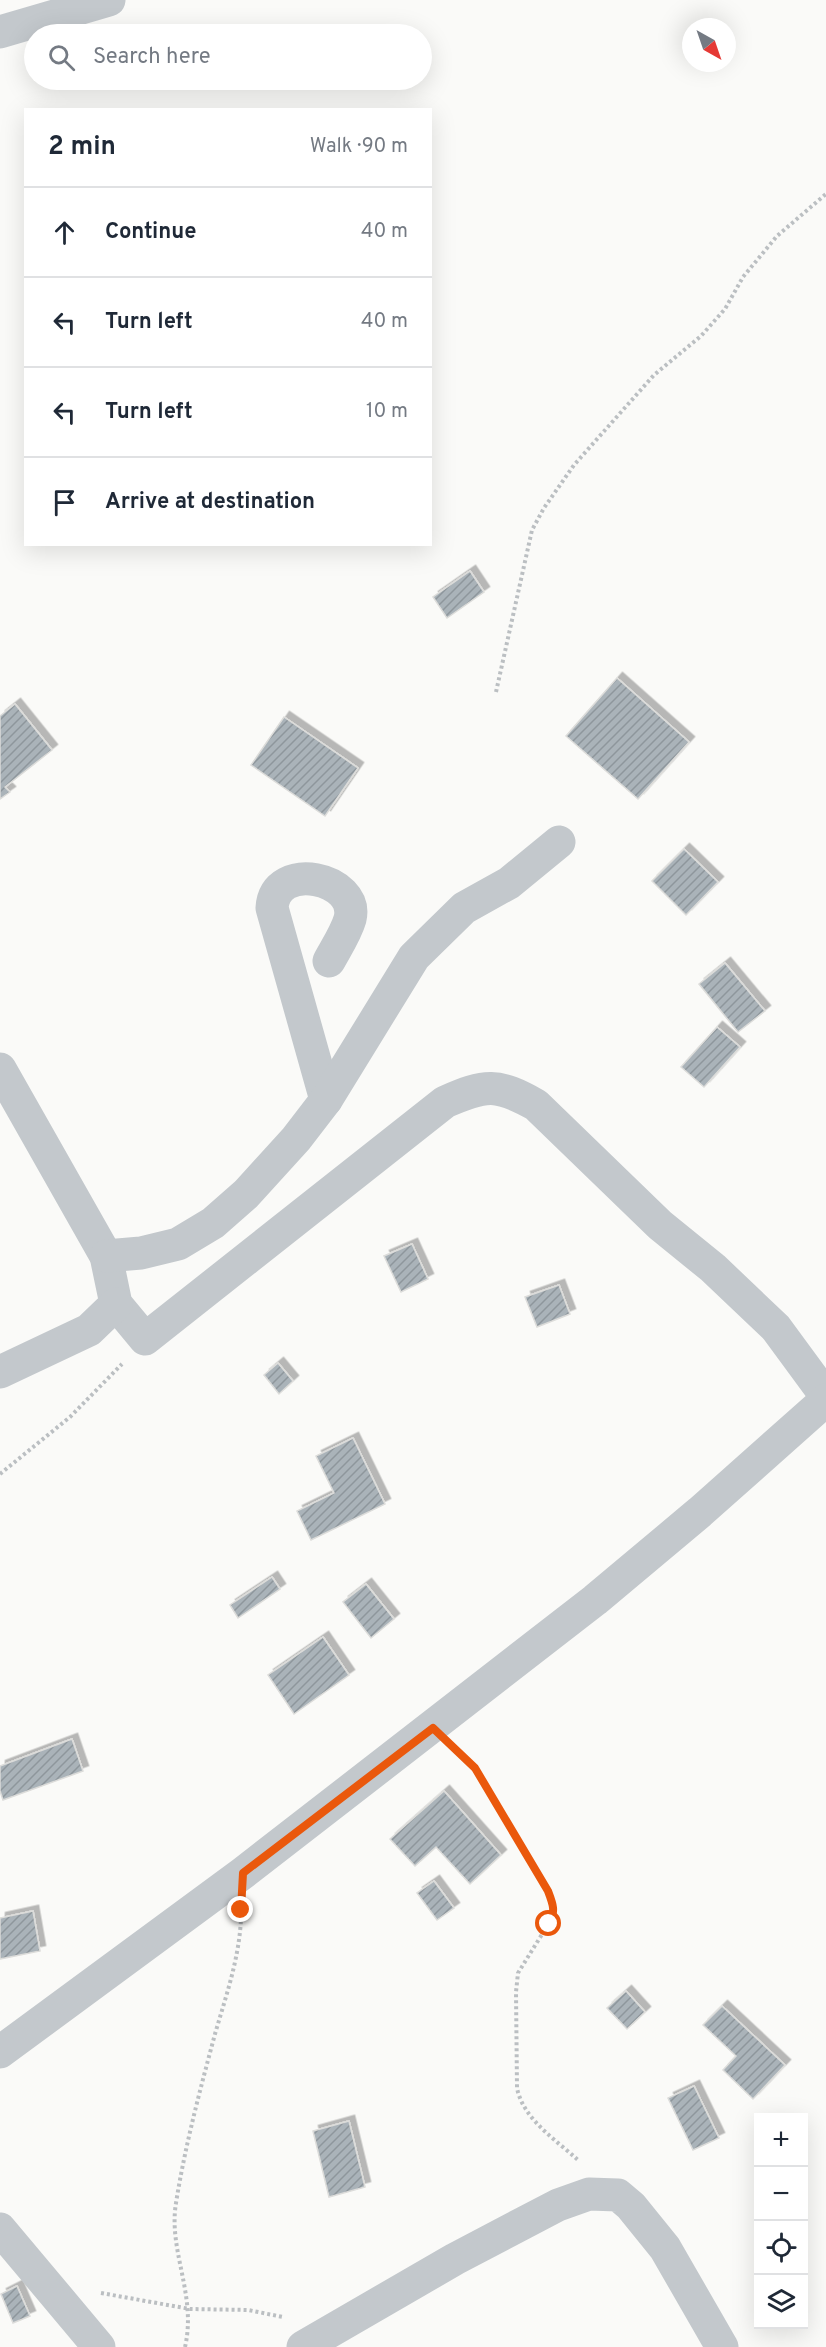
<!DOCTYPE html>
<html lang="en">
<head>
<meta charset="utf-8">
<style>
  :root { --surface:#fff; --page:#f2f2f3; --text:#1f2937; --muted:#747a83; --line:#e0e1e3 }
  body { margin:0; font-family:Overpass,sans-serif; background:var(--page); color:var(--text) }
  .controls { position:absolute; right:18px; bottom:18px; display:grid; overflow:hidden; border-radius:0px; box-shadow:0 6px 24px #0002 }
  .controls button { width:54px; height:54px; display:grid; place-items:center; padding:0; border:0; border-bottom:2px solid var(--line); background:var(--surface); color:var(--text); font:30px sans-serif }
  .compass { position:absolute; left:682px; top:18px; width:54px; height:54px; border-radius:50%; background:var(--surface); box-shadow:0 6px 24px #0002; rotate:140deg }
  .stop { position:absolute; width:18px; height:18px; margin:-14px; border:4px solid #ea580c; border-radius:50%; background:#fff }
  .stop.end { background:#ea580c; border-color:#fff; box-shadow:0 2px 6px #0008 }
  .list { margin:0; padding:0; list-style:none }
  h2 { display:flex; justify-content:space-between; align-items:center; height:78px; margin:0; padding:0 24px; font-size:26px }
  h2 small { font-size:20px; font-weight:400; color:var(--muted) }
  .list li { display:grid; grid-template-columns:39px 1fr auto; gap:18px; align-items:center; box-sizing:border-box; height:90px; padding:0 24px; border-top:2px solid var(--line) }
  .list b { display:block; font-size:22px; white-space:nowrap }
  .list em { font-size:20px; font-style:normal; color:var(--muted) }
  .icon { flex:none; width:33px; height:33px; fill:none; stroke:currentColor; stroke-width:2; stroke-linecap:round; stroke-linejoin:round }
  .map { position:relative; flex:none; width:826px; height:2347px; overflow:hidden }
  .search { position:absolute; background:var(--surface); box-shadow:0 6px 24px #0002; left:24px; top:24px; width:408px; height:66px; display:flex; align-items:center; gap:15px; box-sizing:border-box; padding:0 21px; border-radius:33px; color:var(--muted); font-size:22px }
  .panel { position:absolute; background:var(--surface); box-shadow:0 6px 24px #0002; left:24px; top:108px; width:408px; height:438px; border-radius:0px }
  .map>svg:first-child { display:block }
  .building { fill:url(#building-hatch); stroke:#dcdcda; stroke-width:1.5; filter:url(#shadow) }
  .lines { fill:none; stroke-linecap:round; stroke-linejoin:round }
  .path { stroke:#bbbfc2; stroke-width:4; stroke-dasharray:3 3; stroke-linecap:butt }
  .minor { stroke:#c3c8cc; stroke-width:33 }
  .tertiary { stroke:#c3c8cc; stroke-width:33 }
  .route { stroke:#ea580c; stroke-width:8 }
</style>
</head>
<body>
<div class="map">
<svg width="826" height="2347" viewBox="0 0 826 2347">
  <defs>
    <pattern id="building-hatch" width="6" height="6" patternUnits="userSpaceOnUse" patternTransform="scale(1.5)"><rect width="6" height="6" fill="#aab3b9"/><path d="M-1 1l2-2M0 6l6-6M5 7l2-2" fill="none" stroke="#8e969c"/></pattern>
    <filter id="shadow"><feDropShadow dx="5.5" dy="-5.5" stdDeviation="0" flood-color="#0004"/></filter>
  </defs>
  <rect width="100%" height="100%" fill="#fafaf8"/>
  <g class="building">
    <path d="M470,571L484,592L447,618L433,597Z"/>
    <path d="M617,678L689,742L638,799L566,736Z"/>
    <path d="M15,704L52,750L5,787L10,792L0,799V716Z"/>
    <path d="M284,717L358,768L325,816L251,765Z"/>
    <path d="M684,849L718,882L686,915L652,881Z"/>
    <path d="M725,963L765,1011L738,1032L699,984Z"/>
    <path d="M717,1027L740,1047L704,1087L681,1067Z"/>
    <path d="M412,1244L428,1279L401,1292L384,1256Z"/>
    <path d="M559,1285L570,1314L537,1327L525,1297Z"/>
    <path d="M278,1363L293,1381L279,1394L264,1375Z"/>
    <path d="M353,1438L385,1504L311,1540L297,1511L334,1493L316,1456Z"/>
    <path d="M272,1577L280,1589L238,1618L230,1605Z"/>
    <path d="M366,1584L394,1619L371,1638L343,1602Z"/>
    <path d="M323,1637L349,1675L294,1714L268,1675Z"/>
    <path d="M72,1739L83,1771L3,1800L0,1791V1766Z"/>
    <path d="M444,1791L501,1855L470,1884L436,1847L415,1866L390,1839Z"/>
    <path d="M434,1881L454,1908L437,1920L417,1893Z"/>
    <path d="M33,1911L40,1951L0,1959V1918Z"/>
    <path d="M626,1991L645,2012L627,2029L607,2008Z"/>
    <path d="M722,2006L785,2065L753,2099L723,2070L736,2056L703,2025Z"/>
    <path d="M694,2086L719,2138L693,2150L668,2098Z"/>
    <path d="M349,2121L365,2187L329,2197L313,2131Z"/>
    <path d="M17,2286L30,2316L13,2323L1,2294Z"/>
  </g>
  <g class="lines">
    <g class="path">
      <path d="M496,692L532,530L544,508L574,465L654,375L701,336L725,309L743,277L777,236L826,194"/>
      <path d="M0,1474L70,1417L122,1364"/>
      <path d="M458,1751L475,1768L554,1904V1915L518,1973L516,1992L517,2088C523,2119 556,2140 578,2160"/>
      <path d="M101,2293L190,2309L248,2310L283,2317"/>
      <path d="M185,2347C197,2295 168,2251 176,2203C185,2146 200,2090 215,2034C226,1996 239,1959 241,1919"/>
    </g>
    <g class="minor">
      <path d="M0,1069L106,1256L116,1304L145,1339L445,1102C486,1084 497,1083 536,1105L660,1225L713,1268L776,1328L826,1396"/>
      <path d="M326,1100L272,908C275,859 360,878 350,919C346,933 336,948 329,961"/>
      <path d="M106,1256L141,1253L178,1244L213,1223L246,1194L296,1139L326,1100L414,957L464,908L509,883L559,842"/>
      <path d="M0,1372L89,1330L116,1304"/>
      <path d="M0,2052L243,1873L595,1600L700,1512L826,1400"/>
      <path d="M0,2229L99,2347"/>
      <path d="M303,2347L455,2259L558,2205L589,2194L618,2195L631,2206L665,2248L722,2347"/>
    </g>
    <path class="tertiary" d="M0,32L109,0"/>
  </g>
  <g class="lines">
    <path class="route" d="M241,1910L243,1873L433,1728L475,1768L548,1891C553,1904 556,1911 549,1924"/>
  </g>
</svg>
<div class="controls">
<button>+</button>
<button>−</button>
<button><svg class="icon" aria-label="locate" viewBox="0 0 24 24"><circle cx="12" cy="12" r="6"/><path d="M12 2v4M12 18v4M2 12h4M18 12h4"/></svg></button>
<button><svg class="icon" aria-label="layers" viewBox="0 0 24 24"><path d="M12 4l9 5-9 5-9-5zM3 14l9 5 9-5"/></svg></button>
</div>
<svg class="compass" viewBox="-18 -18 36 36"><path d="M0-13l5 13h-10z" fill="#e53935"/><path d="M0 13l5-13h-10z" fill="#747a83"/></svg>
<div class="stop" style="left:549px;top:1924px"></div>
<div class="stop end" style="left:241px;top:1910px"></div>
<div class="search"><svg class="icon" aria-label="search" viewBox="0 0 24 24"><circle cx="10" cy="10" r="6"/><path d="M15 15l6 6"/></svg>Search here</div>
<section class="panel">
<h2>2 min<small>Walk · 90 m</small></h2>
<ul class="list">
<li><svg class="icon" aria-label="ahead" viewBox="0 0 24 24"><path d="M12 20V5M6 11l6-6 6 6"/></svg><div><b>Continue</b></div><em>40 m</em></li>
<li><svg class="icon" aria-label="left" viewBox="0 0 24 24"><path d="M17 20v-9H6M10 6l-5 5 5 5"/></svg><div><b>Turn left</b></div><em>40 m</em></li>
<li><svg class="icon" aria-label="left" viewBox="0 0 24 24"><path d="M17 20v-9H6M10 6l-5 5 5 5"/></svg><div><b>Turn left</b></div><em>10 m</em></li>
<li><svg class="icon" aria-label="arrive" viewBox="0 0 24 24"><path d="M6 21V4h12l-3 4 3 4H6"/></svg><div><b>Arrive at destination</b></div></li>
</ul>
</section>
</div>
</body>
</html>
